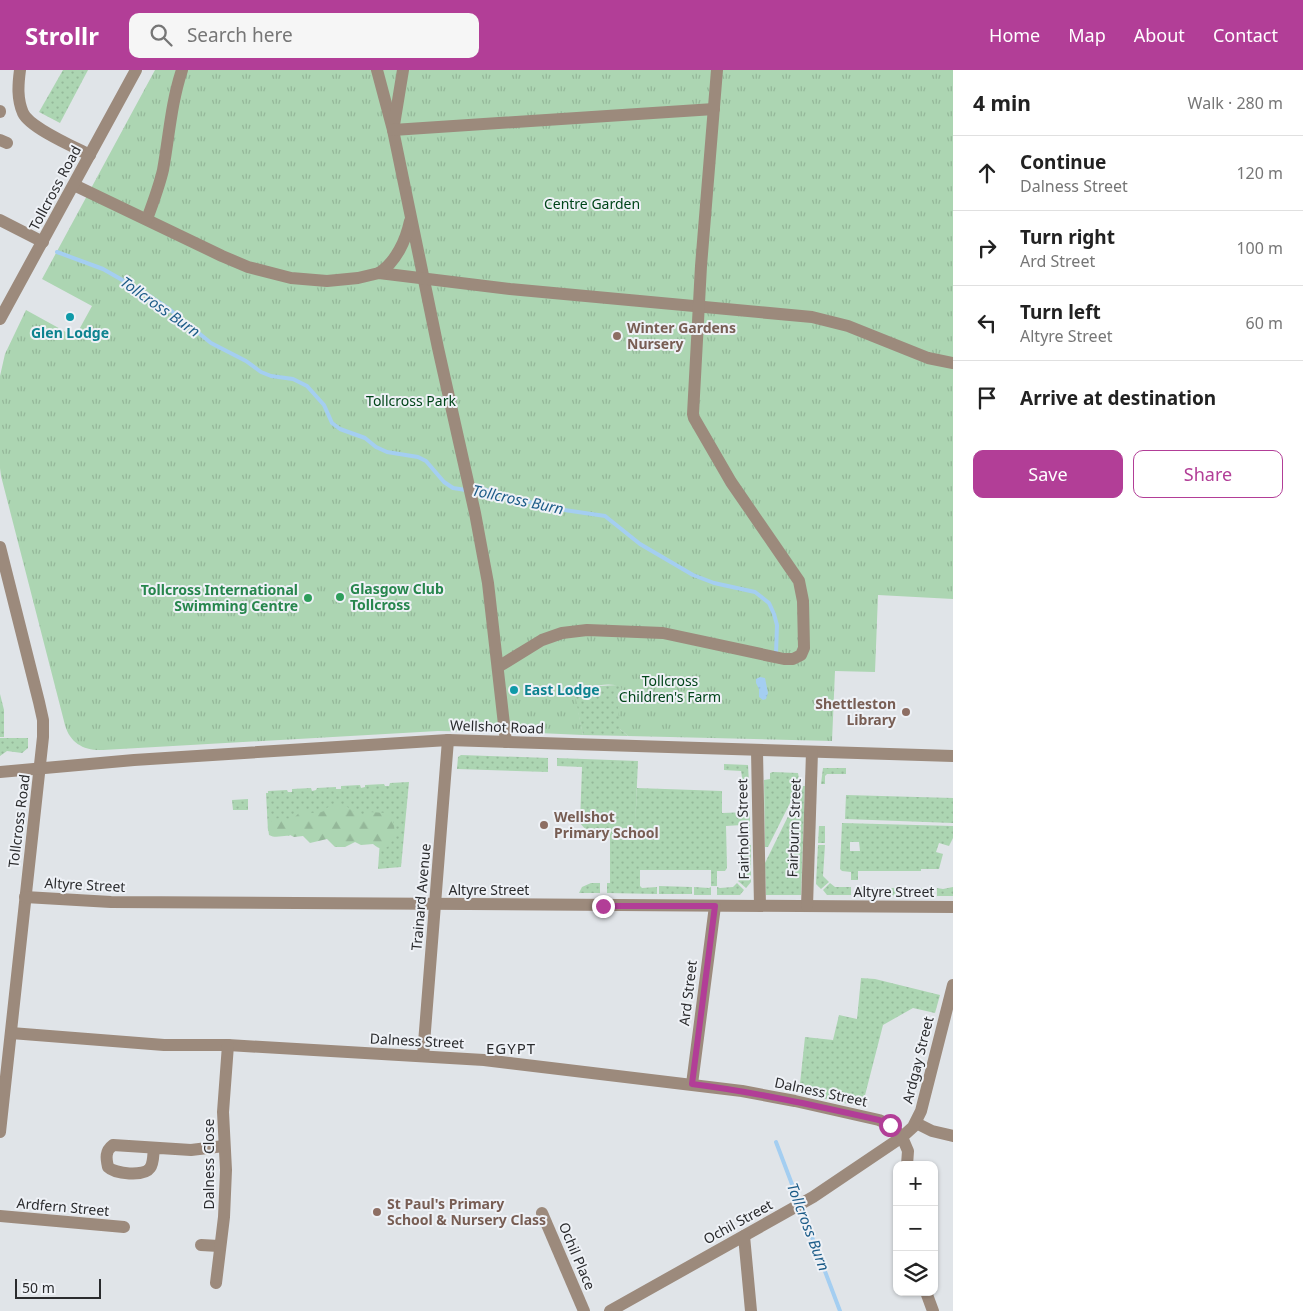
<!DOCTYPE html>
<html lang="en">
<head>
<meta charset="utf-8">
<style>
  :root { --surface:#fff; --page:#f6f6f6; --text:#222; --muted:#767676; --line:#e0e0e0; --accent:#b23e97 }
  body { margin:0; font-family:"Noto Sans",sans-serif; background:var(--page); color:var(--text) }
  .controls { position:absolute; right:15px; bottom:15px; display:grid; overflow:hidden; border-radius:10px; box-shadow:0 1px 4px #0004 }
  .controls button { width:45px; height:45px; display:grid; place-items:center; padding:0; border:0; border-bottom:1px solid var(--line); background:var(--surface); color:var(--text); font:25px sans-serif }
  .scale { position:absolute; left:15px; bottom:12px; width:86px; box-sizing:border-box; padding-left:5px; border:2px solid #2a2b2d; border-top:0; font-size:14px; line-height:18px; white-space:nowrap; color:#2a2b2d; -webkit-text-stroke:4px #eef1f6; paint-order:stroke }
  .stop { position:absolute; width:15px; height:15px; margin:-11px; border:4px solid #b23e97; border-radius:50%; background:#fff }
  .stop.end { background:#b23e97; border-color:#fff; box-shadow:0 1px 5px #0008 }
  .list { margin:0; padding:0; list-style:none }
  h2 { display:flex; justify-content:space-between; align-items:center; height:65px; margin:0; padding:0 20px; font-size:21px }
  h2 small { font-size:16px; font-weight:400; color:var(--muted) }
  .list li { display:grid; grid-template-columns:32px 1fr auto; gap:15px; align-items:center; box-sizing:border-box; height:75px; padding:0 20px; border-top:1px solid var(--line) }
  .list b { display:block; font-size:19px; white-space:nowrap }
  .list p { margin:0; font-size:16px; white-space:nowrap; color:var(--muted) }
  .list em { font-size:16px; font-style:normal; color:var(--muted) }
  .actions { display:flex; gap:10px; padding:15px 20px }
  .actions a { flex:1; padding:11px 0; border:1px solid var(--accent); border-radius:10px; text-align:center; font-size:18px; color:var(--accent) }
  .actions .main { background:var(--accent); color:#fff }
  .icon { flex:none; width:28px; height:28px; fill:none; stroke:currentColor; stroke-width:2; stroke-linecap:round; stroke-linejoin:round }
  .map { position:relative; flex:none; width:953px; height:1241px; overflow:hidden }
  header { display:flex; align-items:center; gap:30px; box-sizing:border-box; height:70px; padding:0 25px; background:var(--accent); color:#fff }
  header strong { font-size:24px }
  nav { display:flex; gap:28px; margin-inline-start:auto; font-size:18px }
  .search { width:350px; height:45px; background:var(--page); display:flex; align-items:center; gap:12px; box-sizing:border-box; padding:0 18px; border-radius:10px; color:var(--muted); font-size:19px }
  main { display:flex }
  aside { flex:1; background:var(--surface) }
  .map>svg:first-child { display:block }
  .grass { fill:url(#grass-dots); fill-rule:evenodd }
  .forest { fill:url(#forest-firs) }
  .park { fill:url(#park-tufts) }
  .water { fill:url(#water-ripples) }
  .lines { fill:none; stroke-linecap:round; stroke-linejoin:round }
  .stream { stroke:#a4cef1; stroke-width:4 }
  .minor { stroke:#9c8a7c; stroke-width:12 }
  .route { stroke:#b23e97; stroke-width:6 }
  .culture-dot { fill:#0f9aa8; stroke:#eef1f6; stroke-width:2 }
  .education-dot { fill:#8d6e63; stroke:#eef1f6; stroke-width:2 }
  .leisure-dot { fill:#2e9e5b; stroke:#eef1f6; stroke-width:2 }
  .labels { text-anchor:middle; stroke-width:4; stroke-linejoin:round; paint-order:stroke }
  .street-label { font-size:14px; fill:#2a2b2d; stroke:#eef1f6 }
  .park-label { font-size:14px; fill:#004519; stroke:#eef1f6 }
  .education-label { font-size:14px; font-weight:bold; fill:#785e54; stroke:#eef1f6; text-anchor:start }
  .culture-label { font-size:14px; font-weight:bold; fill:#0d838f; stroke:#eef1f6 }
  .leisure-label { font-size:14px; font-weight:bold; fill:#27864d; stroke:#eef1f6; text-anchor:start }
  .water-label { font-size:15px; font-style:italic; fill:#1c5c88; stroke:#eef1f6 }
  .neighbourhood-label { font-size:15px; letter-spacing:1px; fill:#2a2b2d; stroke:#eef1f6 }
</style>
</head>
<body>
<header>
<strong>Strollr</strong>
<div class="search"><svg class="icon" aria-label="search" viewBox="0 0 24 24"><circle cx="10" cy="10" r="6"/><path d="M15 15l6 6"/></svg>Search here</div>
<nav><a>Home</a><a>Map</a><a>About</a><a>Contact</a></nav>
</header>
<main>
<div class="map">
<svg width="953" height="1241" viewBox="0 0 953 1241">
  <defs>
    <pattern id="grass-dots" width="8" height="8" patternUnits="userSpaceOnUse" patternTransform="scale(1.25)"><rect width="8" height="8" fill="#acd5b2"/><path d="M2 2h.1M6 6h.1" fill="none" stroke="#94b799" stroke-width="1.8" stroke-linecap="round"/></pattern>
    <pattern id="forest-firs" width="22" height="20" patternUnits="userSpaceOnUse" patternTransform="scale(1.25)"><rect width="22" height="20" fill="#acd5b2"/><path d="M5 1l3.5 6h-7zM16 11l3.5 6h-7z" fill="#94b799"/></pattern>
    <pattern id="park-tufts" width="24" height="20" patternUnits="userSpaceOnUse" patternTransform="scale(1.25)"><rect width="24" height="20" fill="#acd5b2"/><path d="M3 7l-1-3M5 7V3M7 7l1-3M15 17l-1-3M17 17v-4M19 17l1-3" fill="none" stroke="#94b799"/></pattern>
    <pattern id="water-ripples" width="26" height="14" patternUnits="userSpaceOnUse" patternTransform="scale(1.25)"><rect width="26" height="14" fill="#a4cef1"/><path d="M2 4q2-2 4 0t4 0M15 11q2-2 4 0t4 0" fill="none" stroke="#8db1cf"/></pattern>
  </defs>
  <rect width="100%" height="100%" fill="#e0e4e8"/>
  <g class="grass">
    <path d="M63,0H88L60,53L39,42Z"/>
    <path d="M618,615L621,617L623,632L620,659L628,666L583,665L573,620L599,616Z"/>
    <path d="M0,624L4,640V667H0Z"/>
    <path d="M0,668H28V678L22,683L7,681L0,686Z"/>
    <path d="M461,685L548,688V702L457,699L458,687Z"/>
    <path d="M557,688L638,691L635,758L637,718L722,721V743L750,742V773H743L744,758L742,755L726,756L727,798L725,801H717V816H711V800H640V816L642,818L657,817V824L607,823V813H610V765L608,761L586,760L580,753L582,697L557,696Z"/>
    <path d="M724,694L748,695L749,713H743L741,701L724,700Z"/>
    <path d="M823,698H846V704H827L825,706V714H821Z"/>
    <path d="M773,702L798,703L800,713L768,777H765L764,710L770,709V703Z"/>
    <path d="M409,712L401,797L378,799L381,756L268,761L266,723H268V721L287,720L288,722H292V719L311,718L312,721L316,720L317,718L336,717V719H341V716L360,715L361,718L365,717V715L384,714L385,716H389L390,713Z"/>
    <path d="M803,716H805L801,825H766L765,793Z"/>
    <path d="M846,725L953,728V753L845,749Z"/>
    <path d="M248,729V740H233L232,730Z"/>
    <path d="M842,753L953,756V768L949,776L939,773L936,782L943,784L939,799H921V801H858V810H851V802L842,801L840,799ZM850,772H859L860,781H850Z"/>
    <path d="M819,756H825V773H818Z"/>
    <path d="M743,775H751V812L746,818L738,811L744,805Z"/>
    <path d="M818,775H825L823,806L829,812L821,819L816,814Z"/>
    <path d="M591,813H600V823H579L582,817Z"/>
    <path d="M737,813L744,820L740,825H717V817L720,818L733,817Z"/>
    <path d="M830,813L835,817H851V825H827L823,820Z"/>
    <path d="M659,816L692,817V824H659Z"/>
    <path d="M694,817L709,818L711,817V825H694Z"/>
    <path d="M858,817L875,818V826L858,825Z"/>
    <path d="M953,817V826H937V818L943,819Z"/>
    <path d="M877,818H910L911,826L877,825Z"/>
    <rect x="912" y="818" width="18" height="8"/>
    <path d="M861,908L875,909L940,925L935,943L913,938L883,955L862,1037L799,1023L805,967L833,970L839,945L857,949Z"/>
  </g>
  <path class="forest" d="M334,734L346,736L359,746L368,742L388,743C402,756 391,791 373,774L361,775L355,772L345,777H335L327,769L310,773L303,766L294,767L290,765L289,766C283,765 276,769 269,765L268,757L273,749L281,748L293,749C299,744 300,739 309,740L311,743L323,742L325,739Z"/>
  <path class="park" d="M155,0H953V529L878,525L875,602L835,601L832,671L628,666L620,659L618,637L623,632L621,617C608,611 587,618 574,620L583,665L516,662L510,656L498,658L492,662L438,661L103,680C84,681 70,673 65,655L1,406L0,398V306L5,284L26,240L75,267L92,236L42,209Z"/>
  <path class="water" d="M760,607L765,608L768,623L766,629L763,630L759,627V619L756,613V609Z"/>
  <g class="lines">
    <g class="stream">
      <path d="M57,182L103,199L145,223L169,239L211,273L246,291L261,302L271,306L293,309L307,316L324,335L332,353L340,359L365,368L376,377L387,382L418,387L426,391L444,412L453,418L466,420"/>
      <path d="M473,420L483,419L551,438L605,446L640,474L693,505L714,513L755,522L769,533L774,544L777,555L776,584"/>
      <path d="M776,1072L840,1241"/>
    </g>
    <g class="minor">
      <path d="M20,0C18,15 17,29 23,43C30,58 74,77 90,85"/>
      <path d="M377,0L393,60L438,278L475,443L488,513L506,672"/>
      <path d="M0,42V41"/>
      <path d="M394,55L403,0"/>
      <path d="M393,60L714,39"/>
      <path d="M0,70L7,73"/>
      <path d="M74,115L222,186L248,197L291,208L327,211L358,208L379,203L510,219L812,247L848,256L928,288L953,293"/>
      <path d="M147,149C153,133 159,117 163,100C169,67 171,33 182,0"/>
      <path d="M0,150L43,172"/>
      <path d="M379,203C396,192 406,170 410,151"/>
      <path d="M0,249L136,0"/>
      <path d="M0,477L39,632L43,650V667L0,1062"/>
      <path d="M498,597L542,570L562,563L587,560L663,563L784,589H793L801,585L804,578L803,531L799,511L731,412L694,348L693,344L701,196L717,0"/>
      <path d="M757,681L760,836"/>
      <path d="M0,702L134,690L448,670L953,686"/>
      <path d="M25,827L111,832L953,837"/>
      <path d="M807,836L812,682"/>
      <path d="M11,963L164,975H228L484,990L742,1021L795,1031L879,1050L890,1055L902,1067L813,1127L610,1241"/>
      <path d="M423,986L448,670"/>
      <path d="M692,1014L715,836"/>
      <path d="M916,1053L932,1061L953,1066"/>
      <path d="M154,1078C153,1083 154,1093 150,1098C144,1107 115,1104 108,1097C106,1088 105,1081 113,1075L191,1080L224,1076"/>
      <path d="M907,1095L908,1081L902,1067L913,1057L921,1041L953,915"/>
      <path d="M542,1143L584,1241"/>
      <path d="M0,1146L124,1157"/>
      <path d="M744,1166L751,1241"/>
      <path d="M201,1175L219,1176"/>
      <path d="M216,1213L224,1147L226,1100L223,1042L228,975"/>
      <path d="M926,1222L933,1241"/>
    </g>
  </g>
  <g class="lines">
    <path class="route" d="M603,836H715L692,1014C755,1022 817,1036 879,1050L890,1055"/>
  </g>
  <g class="culture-dot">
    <circle cx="70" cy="247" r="5"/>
    <circle cx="514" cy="620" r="5"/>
  </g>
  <g class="education-dot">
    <circle cx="617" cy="266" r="5"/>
    <circle cx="906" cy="642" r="5"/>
    <circle cx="544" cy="755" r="5"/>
    <circle cx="377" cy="1142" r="5"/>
  </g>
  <g class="leisure-dot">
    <circle cx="340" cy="527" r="5"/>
    <circle cx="308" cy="528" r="5"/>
  </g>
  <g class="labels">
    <g class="street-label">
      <text transform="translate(55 118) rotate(-62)" y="5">Tollcross Road</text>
      <text transform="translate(497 657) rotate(2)" y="5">Wellshot Road</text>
      <text transform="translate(19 751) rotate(-83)" y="5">Tollcross Road</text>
      <text transform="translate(794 758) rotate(-88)" y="5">Fairburn Street</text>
      <text transform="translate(743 759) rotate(-91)" y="5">Fairholm Street</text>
      <text transform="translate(85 815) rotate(3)" y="5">Altyre Street</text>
      <text x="489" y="825">Altyre Street</text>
      <text x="894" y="827">Altyre Street</text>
      <text transform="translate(421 827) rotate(-85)" y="5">Trainard Avenue</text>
      <text transform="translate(688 923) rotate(-83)" y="5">Ard Street</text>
      <text transform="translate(417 971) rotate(3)" y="5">Dalness Street</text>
      <text transform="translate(918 990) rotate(-76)" y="5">Ardgay Street</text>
      <text transform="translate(821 1022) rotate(12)" y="5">Dalness Street</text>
      <text transform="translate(209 1094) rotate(-90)" y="5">Dalness Close</text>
      <text transform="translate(63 1137) rotate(5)" y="5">Ardfern Street</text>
      <text transform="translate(738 1152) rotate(-29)" y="5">Ochil Street</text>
      <text transform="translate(577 1186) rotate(67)" y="5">Ochil Place</text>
    </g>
    <g class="park-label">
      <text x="592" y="139">Centre Garden</text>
      <text x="411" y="336">Tollcross Park</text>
      <text x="670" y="616">Tollcross<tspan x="670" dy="16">Children's Farm</tspan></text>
    </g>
    <g class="education-label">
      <text x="627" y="263">Winter Gardens<tspan x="627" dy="16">Nursery</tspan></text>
      <text x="896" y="639" text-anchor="end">Shettleston<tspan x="896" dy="16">Library</tspan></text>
      <text x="554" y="752">Wellshot<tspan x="554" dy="16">Primary School</tspan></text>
      <text x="387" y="1139">St Paul's Primary<tspan x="387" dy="16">School &amp; Nursery Class</tspan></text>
    </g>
    <g class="culture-label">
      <text x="70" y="268">Glen Lodge</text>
      <text x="524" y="625" text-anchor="start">East Lodge</text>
    </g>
    <g class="leisure-label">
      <text x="350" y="524">Glasgow Club<tspan x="350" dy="16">Tollcross</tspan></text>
      <text x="298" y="525" text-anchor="end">Tollcross International<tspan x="298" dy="16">Swimming Centre</tspan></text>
    </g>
    <g class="water-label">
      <text transform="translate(160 237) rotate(35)" y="5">Tollcross Burn</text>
      <text transform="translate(518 430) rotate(12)" y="5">Tollcross Burn</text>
      <text transform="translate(808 1157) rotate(69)" y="5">Tollcross Burn</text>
    </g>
    <g class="neighbourhood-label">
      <text x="511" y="984">EGYPT</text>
    </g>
  </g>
</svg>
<div class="controls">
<button>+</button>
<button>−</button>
<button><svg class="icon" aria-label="layers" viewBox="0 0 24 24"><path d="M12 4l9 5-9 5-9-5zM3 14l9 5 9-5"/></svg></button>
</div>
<div class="scale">50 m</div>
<div class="stop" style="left:890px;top:1055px"></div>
<div class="stop end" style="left:603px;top:836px"></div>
</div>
<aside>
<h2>4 min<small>Walk · 280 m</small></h2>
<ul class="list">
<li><svg class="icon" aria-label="ahead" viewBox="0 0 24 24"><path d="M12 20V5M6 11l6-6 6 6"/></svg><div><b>Continue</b><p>Dalness Street</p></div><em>120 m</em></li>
<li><svg class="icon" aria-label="right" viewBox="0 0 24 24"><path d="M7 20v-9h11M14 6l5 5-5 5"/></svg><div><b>Turn right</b><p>Ard Street</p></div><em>100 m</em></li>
<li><svg class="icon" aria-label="left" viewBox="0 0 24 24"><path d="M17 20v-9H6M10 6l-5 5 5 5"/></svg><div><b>Turn left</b><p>Altyre Street</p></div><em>60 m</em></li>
<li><svg class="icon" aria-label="arrive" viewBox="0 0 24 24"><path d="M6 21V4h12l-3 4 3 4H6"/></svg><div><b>Arrive at destination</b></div></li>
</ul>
<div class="actions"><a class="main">Save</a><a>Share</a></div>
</aside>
</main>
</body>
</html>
